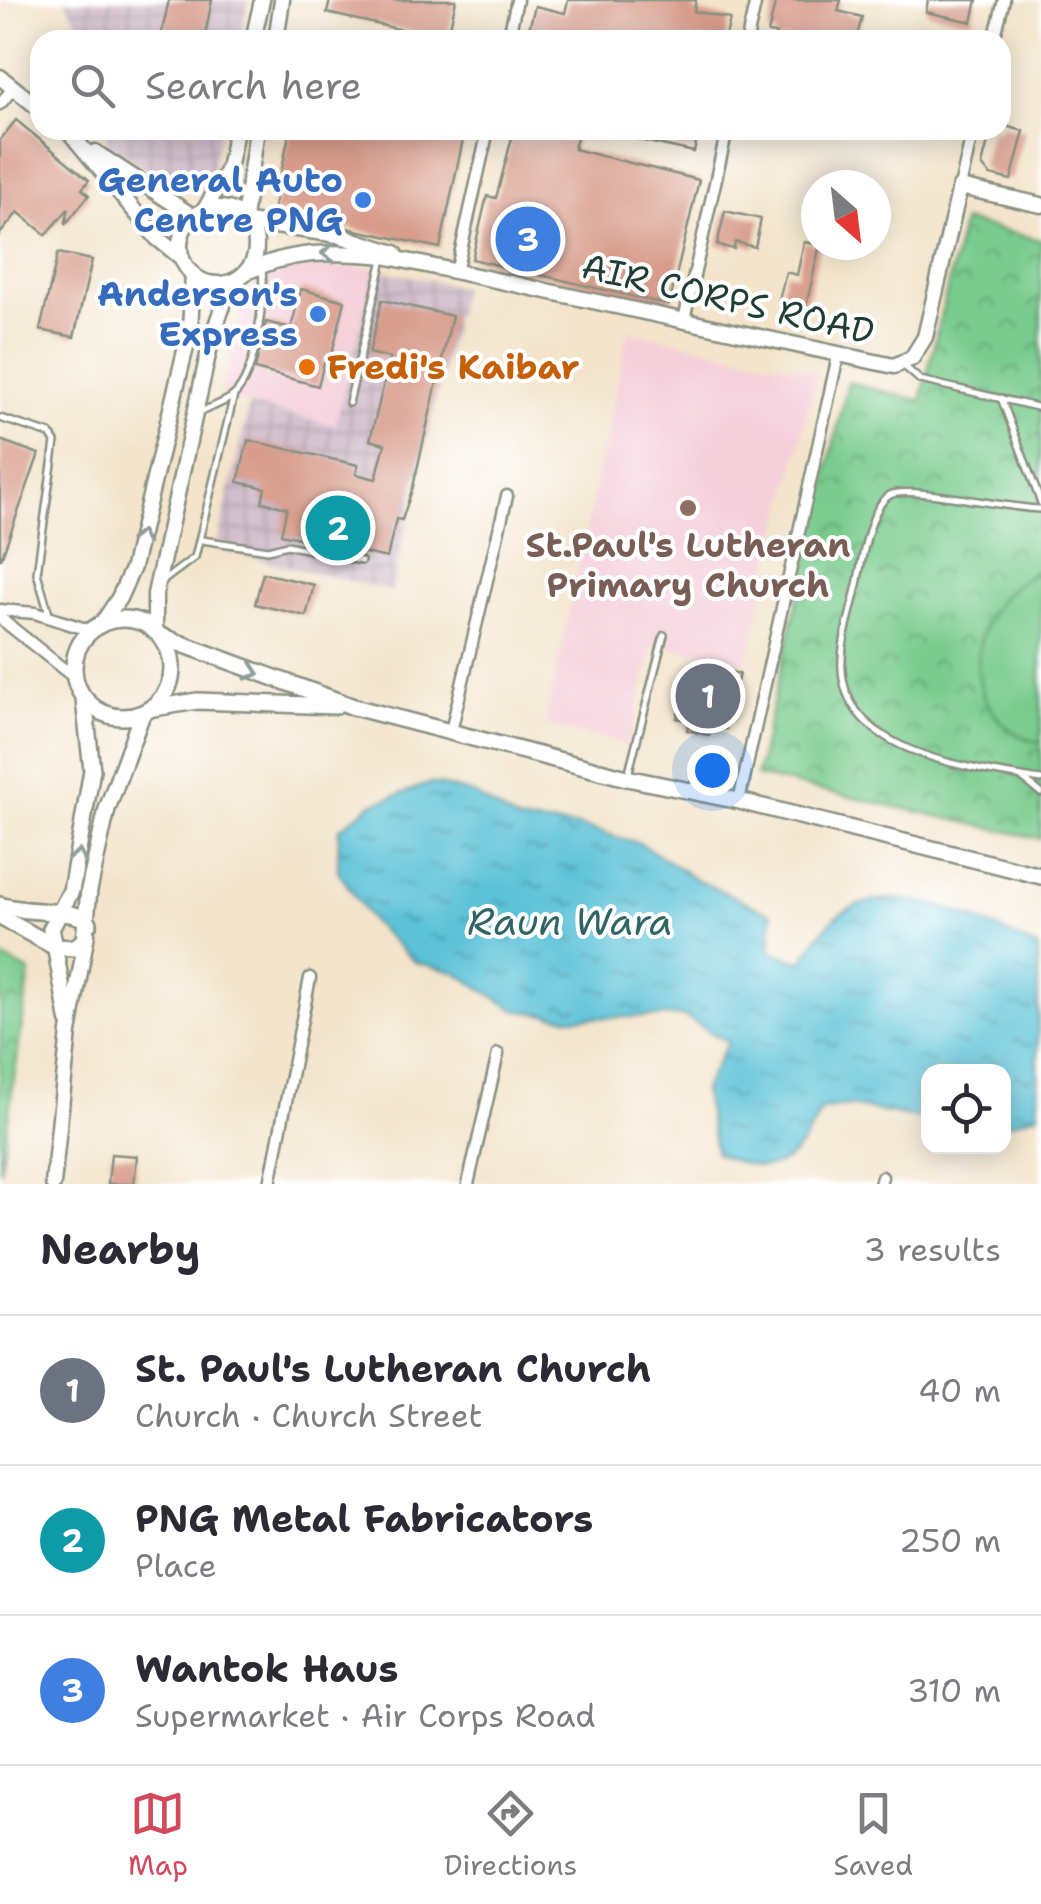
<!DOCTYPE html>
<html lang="en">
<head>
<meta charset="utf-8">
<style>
  :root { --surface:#fff; --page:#f2f2f3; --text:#2b2b33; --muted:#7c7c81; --line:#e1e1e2; --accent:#d1495b }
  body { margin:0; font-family:"Shantell Sans",sans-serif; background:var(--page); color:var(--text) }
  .controls { position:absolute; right:30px; bottom:30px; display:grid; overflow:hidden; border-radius:20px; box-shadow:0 5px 25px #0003 }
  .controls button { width:90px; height:90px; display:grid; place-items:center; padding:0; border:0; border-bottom:2px solid var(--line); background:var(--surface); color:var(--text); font:50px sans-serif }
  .compass { position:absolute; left:801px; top:170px; width:90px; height:90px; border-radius:50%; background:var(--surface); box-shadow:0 5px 25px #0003; rotate:152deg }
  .you { position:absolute; left:712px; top:770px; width:35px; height:35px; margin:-25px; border:8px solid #fff; border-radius:50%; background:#1a73e8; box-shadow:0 0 0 15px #1a73e833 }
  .badge { display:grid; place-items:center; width:65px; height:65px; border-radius:50%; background:var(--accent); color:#fff; font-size:32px; font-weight:700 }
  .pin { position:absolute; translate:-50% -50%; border:5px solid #fff; box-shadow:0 2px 10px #0006 }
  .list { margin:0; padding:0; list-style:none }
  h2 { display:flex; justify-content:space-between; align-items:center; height:130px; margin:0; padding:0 40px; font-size:42px }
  h2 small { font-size:32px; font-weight:400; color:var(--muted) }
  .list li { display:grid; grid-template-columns:65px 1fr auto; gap:30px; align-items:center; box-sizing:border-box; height:150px; padding:0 40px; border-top:2px solid var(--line) }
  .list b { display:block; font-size:38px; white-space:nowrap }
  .list p { margin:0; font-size:32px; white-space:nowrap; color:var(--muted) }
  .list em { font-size:32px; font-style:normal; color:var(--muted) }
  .icon { flex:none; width:55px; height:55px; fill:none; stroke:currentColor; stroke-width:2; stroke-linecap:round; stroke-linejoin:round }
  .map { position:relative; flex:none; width:1041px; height:1184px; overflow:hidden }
  .search { position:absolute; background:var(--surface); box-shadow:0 5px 25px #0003; left:30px; right:30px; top:30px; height:110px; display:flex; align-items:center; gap:25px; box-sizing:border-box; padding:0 35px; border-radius:30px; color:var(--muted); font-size:38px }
  .sheet { height:580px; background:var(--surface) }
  nav { display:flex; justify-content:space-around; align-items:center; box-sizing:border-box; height:140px; border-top:2px solid var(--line); background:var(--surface); font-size:28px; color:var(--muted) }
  nav a { display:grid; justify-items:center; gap:5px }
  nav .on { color:var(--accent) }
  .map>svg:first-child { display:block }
  .built { fill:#f5cfda }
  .industrial { fill:url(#industrial-grid) }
  .park { fill:url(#park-crowns); stroke:#4c8461; stroke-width:2.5 }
  .garden { fill:#7acc8e; stroke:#4c8461; stroke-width:2.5 }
  .water { fill:url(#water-ripples); stroke:#3d8086; stroke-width:2.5 }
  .building { fill:#d89c8b }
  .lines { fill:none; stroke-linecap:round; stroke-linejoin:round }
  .lane-casing { stroke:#899080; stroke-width:10 }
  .street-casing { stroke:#899080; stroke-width:15 }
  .secondary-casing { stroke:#899080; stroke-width:19 }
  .primary-casing { stroke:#899080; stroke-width:20 }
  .lane { stroke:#fff; stroke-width:5 }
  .street { stroke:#fff; stroke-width:10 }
  .secondary { stroke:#fff; stroke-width:14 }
  .primary { stroke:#fff; stroke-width:15 }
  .oneway { stroke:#8f9e9a }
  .shop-dot { fill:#3f7fe0; stroke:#fff; stroke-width:4 }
  .food-dot { fill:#e8710a; stroke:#fff; stroke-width:4 }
  .education-dot { fill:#8d6e63; stroke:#fff; stroke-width:4 }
  .labels { text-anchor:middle; stroke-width:8; stroke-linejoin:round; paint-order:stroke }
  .shop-label { font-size:35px; font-weight:bold; fill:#366cbe; stroke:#fff; text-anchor:end }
  .street-label { font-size:35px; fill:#1f3d34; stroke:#fff }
  .food-label { font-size:35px; font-weight:bold; fill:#c56008; stroke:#fff; text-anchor:start }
  .education-label { font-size:35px; font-weight:bold; fill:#785e54; stroke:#fff }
  .water-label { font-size:38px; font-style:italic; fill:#316565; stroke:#fff }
</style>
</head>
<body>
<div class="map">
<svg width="1041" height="1184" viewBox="0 0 1041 1184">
  <defs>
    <pattern id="industrial-grid" width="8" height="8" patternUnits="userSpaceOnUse" patternTransform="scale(2.5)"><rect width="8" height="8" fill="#d1bdcb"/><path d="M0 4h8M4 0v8" fill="none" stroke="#b3a3af"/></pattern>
    <pattern id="park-crowns" width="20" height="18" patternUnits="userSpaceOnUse" patternTransform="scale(2.5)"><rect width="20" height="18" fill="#7acc8e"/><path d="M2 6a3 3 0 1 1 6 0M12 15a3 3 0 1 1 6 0" fill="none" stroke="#63a775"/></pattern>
    <pattern id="water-ripples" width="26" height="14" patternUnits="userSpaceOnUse" patternTransform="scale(2.5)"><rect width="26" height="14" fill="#5bc2d8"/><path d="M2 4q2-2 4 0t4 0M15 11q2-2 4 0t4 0" fill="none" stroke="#4b9fb0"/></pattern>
  </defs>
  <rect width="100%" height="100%" fill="#fff"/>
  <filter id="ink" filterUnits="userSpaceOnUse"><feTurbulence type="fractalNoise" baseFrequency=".01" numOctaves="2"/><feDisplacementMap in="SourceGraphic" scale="20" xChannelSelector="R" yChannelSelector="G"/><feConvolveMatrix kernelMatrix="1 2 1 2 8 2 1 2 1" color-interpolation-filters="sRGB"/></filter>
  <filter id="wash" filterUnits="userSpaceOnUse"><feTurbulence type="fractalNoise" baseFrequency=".0048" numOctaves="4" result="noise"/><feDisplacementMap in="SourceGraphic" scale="40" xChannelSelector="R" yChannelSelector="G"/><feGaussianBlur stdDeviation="2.25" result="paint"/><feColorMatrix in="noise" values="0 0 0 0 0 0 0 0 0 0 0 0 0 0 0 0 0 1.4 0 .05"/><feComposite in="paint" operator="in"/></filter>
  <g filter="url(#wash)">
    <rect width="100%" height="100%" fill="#f3e4cb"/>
    <g class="built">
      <path d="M305,265L375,269L335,426L220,397L247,293L276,270Z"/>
      <path d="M628,331L817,372L747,661L653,645L629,745L545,726Z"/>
    </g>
    <g class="industrial">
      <path d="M65,0H249L240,40H88Z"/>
      <path d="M107,130H220L209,189L166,184L107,142Z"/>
      <path d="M375,269L462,287L391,591L216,549L249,405L335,426Z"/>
    </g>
    <g class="park">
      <path d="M963,221L1041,240V839L756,776L848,382L921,401Z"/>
      <path d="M0,956L30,972L0,1171Z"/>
    </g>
    <path class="garden" d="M1041,572V743C954,724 960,599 1041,572Z"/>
    <path class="water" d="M431,783L473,794L519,822L583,827L641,844L701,882L772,914L770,951L802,962C811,948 825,924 840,914C900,875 981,922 1038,948V1114L1004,1125V1072H928V1120L850,1106L822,1109C794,1165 777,1181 716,1153L703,1090L728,1042L683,1016L571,1018L515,1010L455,972L415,962L372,922L338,871L339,829L372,804Z"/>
    <g id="blocks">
      <g class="building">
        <path d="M169,0H212L204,40H160Z"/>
        <path d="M330,0H456L447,40L327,13Z"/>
        <path d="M568,0H696L694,11L730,19L725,40H526L535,6L565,13Z"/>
        <path d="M776,0H841L838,11L862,17L856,40H775L776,34L768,33Z"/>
        <path d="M928,0H977L972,22L926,12Z"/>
        <path d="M16,120L89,180L82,189L89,195L65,225L69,208L46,235L18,212L0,234V140Z"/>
        <path d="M1001,125L1024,131L1011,180L990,175L982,165L991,130H1001Z"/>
        <path d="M290,130H465L440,248L273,212Z"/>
        <path d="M514,130H579L574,149L699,180L669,305L472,259L487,196L496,198Z"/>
        <path d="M632,130H699L694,152L630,138Z"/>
        <path d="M725,211L761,219L755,247L735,242L734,249L717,245Z"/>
        <path d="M804,242L820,245L806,306L779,300L786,272L797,275Z"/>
        <path d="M58,253L92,260L74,337L40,330Z"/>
        <path d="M301,289L345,301L331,357L326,355L318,386L255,369L266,322L291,328Z"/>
        <path d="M382,300L452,316L413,487L402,520L396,519L387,558L281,534L287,508L262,502L265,488L238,482L248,440L358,465L356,474L376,479L385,444L370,440L390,358L369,353Z"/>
        <path d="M0,440L39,454L1,559H0Z"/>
        <path d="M263,573L314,585L306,616L255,604Z"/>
        <path d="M691,663L739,674L726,729L711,726L709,735L687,730L689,721L677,718Z"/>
        <path d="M111,1154L137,1156L134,1184H108Z"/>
      </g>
    </g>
  </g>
  <g filter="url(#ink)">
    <use href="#blocks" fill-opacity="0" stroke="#899080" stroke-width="2.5"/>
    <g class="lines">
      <g class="lane-casing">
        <g id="lane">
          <path d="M904,366L920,380L1041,408"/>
          <path d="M1001,398L1041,503"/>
          <path d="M349,403L383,259"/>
          <path d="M198,413C209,408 224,403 233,396C257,376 265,296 262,267"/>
          <path d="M0,418L50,434L55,442L37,573L49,614"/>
          <path d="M1041,509C1009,509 909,485 890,495C870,506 862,559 858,580C853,607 840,642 842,670C847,756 977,769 1041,780"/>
          <path d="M202,540L268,550L287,545L361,561"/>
          <path d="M163,581L195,557L234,395"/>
          <path d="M628,775L664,635"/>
          <path d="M1022,778L1041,793"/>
        </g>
      </g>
      <g class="street-casing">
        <g id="street">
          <path d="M508,40L517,0"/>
          <path d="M747,40L756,0"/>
          <path d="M994,40L1004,0"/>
          <path d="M0,104L14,87"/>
          <path d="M960,187L973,130"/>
          <path d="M457,268L488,130"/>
          <path d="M684,320L727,130"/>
          <path d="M0,610L35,613L92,631"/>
          <path d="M0,618L76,679"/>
          <path d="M451,731L507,496"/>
          <path d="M739,801L838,356"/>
          <path d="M270,1184L310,978"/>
          <path d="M468,1184L498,1054"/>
          <path d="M880,1184L882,1177"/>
        </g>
      </g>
      <g class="secondary-casing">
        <g id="secondary">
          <path d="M253,40L262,0"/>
          <path d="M276,40L282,0"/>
          <path d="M0,77L40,109"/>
          <path d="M71,134L157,238L182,258"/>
          <path d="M95,152L194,217"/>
          <circle cx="218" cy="246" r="38"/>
          <path d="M204,211L228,169L236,130"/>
          <path d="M244,218L257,130"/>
          <path d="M248,222L338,235L395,253"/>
          <path d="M245,273C289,250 335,251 384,256L894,366L912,358L925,337L960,187L1041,205"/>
          <path d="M101,625L119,598L133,567L190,330L193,274"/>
          <path d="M155,630V594L212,337L231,282"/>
          <path d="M55,947L68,1021"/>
          <path d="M53,1184L69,1032L87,934"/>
        </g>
      </g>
      <g class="primary-casing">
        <g id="primary">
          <circle cx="123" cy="668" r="49"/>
          <path d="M163,637L354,707L627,778L739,801L1041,876"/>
          <path d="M154,708L197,701L335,706"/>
          <path d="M0,905C27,915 77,907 89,923"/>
          <path d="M0,917L55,947L74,948L84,940L89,890L107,809L142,714"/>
          <path d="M55,947L51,929L71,891L92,770L84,700"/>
        </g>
      </g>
      <use href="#lane" class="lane"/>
      <use href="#street" class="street"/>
      <use href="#secondary" class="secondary"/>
      <use href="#primary" class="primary"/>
    </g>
    <defs><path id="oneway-chevron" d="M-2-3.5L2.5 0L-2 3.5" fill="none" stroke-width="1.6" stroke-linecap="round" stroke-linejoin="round" transform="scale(2.5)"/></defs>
    <g class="oneway">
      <use href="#oneway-chevron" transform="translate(328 253) rotate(179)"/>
      <use href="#oneway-chevron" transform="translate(140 537) rotate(-77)"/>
      <use href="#oneway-chevron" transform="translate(253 672) rotate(19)"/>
      <use href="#oneway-chevron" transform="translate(78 856) rotate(-78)"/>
    </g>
  </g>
  <g class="shop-dot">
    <circle cx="363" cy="200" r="10"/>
    <circle cx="318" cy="314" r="10"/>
  </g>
  <circle class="food-dot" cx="307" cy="367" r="10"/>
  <circle class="education-dot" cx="688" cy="508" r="10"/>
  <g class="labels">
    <g class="shop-label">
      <text x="343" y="192">General Auto<tspan x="343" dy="40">Centre PNG</tspan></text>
      <text x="298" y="306">Anderson's<tspan x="298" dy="40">Express</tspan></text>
    </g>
    <g class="street-label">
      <text transform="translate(728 299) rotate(13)" y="12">AIR CORPS ROAD</text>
    </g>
    <g class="food-label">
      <text x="327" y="379">Fredi's Kaibar</text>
    </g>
    <g class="education-label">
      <text x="688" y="557">St.Paul's Lutheran<tspan x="688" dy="40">Primary Church</tspan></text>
    </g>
    <g class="water-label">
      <text x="570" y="935">Raun Wara</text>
    </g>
  </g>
</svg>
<div class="controls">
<button><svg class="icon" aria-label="locate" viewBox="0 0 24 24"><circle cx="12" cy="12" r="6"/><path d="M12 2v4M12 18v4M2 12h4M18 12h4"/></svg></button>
</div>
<svg class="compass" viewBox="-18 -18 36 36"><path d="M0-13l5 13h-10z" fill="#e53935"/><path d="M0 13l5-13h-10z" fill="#7c7c81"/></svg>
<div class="you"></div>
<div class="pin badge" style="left:708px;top:696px;background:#6b7280">1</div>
<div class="pin badge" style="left:338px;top:528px;background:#0f9aa8">2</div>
<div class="pin badge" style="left:528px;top:239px;background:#3f7fe0">3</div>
<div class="search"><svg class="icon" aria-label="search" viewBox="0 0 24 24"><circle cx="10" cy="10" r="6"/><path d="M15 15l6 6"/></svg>Search here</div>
</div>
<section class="sheet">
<h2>Nearby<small>3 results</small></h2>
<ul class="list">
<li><span class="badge" style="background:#6b7280">1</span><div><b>St. Paul's Lutheran Church</b><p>Church · Church Street</p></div><em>40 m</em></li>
<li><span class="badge" style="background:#0f9aa8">2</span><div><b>PNG Metal Fabricators</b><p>Place</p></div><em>250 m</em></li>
<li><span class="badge" style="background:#3f7fe0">3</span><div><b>Wantok Haus</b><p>Supermarket · Air Corps Road</p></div><em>310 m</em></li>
</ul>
</section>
<nav>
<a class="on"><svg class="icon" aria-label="map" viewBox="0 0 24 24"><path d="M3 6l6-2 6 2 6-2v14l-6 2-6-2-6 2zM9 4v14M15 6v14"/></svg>Map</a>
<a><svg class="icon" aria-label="directions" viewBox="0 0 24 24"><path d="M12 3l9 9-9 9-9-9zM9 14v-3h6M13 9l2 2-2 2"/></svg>Directions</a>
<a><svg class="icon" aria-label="saved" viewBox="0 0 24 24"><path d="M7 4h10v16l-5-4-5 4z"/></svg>Saved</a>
</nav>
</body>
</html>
